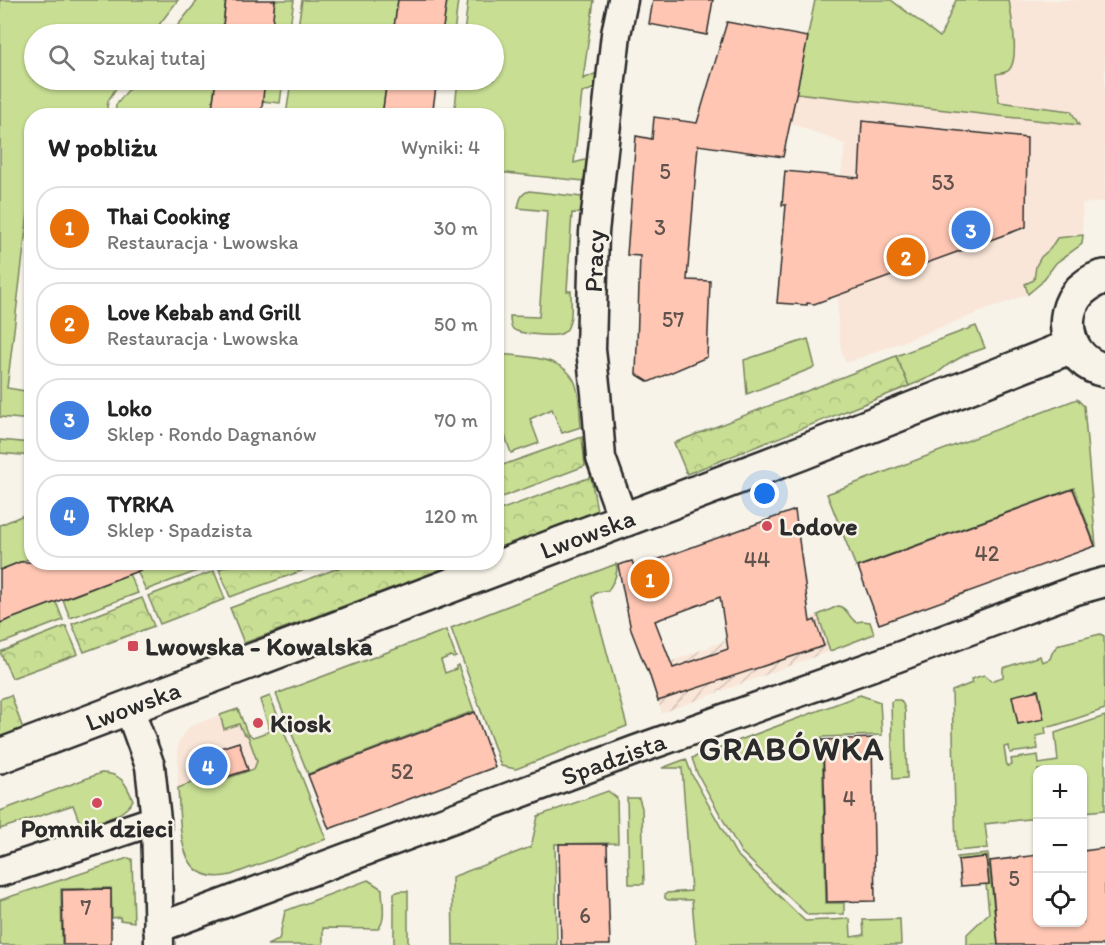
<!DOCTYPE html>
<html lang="pl">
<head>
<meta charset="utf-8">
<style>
  :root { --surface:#fff; --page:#f2f2f2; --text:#222; --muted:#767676; --line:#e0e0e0; --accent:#db2777 }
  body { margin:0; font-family:Itim,sans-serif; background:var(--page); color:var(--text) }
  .controls { position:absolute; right:18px; bottom:18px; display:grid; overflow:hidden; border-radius:12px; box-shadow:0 2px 4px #0004 }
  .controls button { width:54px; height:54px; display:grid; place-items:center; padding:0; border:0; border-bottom:2px solid var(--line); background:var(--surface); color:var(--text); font:30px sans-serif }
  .you { position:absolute; left:765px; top:494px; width:21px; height:21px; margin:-15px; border:4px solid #fff; border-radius:50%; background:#1a73e8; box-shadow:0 0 0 9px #1a73e833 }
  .badge { display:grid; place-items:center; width:39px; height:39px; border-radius:50%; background:var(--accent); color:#fff; font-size:20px; font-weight:700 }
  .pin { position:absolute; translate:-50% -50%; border:3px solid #fff; box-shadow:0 2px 6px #0006 }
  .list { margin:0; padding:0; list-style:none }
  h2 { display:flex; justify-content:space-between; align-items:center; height:78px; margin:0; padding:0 24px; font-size:26px }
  h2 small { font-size:20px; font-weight:400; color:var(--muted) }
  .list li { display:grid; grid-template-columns:39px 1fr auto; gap:18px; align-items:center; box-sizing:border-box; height:84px; margin:0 12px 12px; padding:0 12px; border:2px solid var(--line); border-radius:24px }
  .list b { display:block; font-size:22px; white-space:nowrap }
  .list p { margin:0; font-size:20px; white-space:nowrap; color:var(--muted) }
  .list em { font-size:20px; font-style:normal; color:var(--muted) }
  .icon { flex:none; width:33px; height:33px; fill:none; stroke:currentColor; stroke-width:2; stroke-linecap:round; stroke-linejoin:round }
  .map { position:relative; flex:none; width:1105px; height:945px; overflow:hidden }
  .search { position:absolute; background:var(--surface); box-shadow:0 2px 4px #0004; left:24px; top:24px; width:480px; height:66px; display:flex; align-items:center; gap:15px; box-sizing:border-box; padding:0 21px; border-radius:33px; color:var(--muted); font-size:22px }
  .panel { position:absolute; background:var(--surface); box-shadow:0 2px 4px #0004; left:24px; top:108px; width:480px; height:462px; border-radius:24px }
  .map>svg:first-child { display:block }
  .built { fill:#f9e6d8 }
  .industrial { fill:url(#industrial-furrows) }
  .green { fill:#c7de93; stroke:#79845f; stroke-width:1.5 }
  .forest { fill:url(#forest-crowns); stroke:#79845f; stroke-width:1.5 }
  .building { fill:#ffc7b3; stroke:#2b2b2b; stroke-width:1.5; fill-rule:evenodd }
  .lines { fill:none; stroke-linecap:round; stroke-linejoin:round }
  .minor-casing { stroke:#2b2b2b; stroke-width:33 }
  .tertiary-casing { stroke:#2b2b2b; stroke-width:38 }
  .minor { stroke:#f7f3e8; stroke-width:28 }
  .tertiary { stroke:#f7f3e8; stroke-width:33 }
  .poi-dot { fill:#d1495b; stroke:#f7f3e8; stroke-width:2 }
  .labels { text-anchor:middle; stroke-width:5; stroke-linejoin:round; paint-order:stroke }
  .number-label { font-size:22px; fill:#60524d }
  .street-label { font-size:26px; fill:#2b2b2b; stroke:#f7f3e8 }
  .poi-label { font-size:26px; font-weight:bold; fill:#2b2b2b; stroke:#f7f3e8; text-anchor:start }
  .district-label { font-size:32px; font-weight:bold; letter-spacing:1.5px; fill:#2b2b2b; stroke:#f7f3e8 }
</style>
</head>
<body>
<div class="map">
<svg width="1105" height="945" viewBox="0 0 1105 945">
  <defs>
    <pattern id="industrial-furrows" width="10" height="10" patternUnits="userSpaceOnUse" patternTransform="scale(1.5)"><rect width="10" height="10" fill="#f9e6d8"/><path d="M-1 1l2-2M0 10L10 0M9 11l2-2" fill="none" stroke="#d6c5ba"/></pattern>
    <pattern id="forest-crowns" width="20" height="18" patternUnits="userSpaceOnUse" patternTransform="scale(1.5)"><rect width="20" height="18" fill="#c7de93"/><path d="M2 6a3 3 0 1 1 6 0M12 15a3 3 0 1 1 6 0" fill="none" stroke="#abbf7f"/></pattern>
  </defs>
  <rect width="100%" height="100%" fill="#f7f3e8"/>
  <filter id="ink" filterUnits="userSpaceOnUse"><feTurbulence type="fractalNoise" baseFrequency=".0167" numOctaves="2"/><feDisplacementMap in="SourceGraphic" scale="12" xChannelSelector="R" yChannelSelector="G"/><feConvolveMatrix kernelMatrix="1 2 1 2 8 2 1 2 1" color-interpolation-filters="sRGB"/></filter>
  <g filter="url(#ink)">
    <g class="built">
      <path d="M815,0H891L940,37L956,0H1105V201L1082,204L1083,235L1082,244L1056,263L1041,283L1028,294L846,363L842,354L838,326L837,207L845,144L790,123Z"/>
      <path d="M220,715L224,729L239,724L248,736L257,761L254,769L201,787L199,780L178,788V743L189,727Z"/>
    </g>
    <path class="industrial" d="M818,615L830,651L662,713L647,671L727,640Z"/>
    <g class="green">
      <path d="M0,0H178L152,34H34V80H121L108,101L106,115L32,116L31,189L7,388L31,392V420L0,417Z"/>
      <path d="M198,0H226L222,34H171Z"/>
      <path d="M275,0H294L290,26L272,24Z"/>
      <path d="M302,0H398L393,34H297Z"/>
      <path d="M447,0H458L454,34H442Z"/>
      <path d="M468,0H594L583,79L604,70L603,85L582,93L574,163L595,157L588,179L584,181L497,172L496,116H454L458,80H494V34H464Z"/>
      <path d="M815,0H891L940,37L956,0H1009C1011,15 1020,59 1009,70C1006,73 1001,73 996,74L999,102L1071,111L1079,125L796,93Z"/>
      <path d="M136,80H216L211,115L115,116L116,105Z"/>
      <path d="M265,80H283L280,103L262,101Z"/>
      <path d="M291,80H387L382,115L286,116Z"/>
      <path d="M529,191L582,197L587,199L590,214L572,213L567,291H571C571,303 573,319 567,329C564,333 560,335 555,335C547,336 518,334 513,329C510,326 510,320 510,316L539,317L547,211L518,208C520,200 520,194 529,191Z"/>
      <path d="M1083,235L1082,244L1056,263L1041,283L1028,294L1025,284L1034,280L1036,266L1041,257L1050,249L1057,238Z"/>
      <path d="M976,326L985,348L965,355L949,364L935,375L909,386L896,356Z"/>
      <path d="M808,339L815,367L747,394L744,360Z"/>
      <path d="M497,354C524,357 570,355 577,389C580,402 580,415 581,427L562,433L552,409L530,419L539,443L511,453L497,413Z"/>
      <path d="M1077,399L1084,406L1096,547L1074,488L856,567L827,494Z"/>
      <path d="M0,440L31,443V456L0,453Z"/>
      <path d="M31,512V558L0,570V525Z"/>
      <path d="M161,563H209L211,566L146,590L137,571Z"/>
      <path d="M616,564C619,574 613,582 608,591C601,592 597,590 592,597L627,726L516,769L501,766L451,628Z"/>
      <path d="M129,574L138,593L70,618L63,600Z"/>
      <path d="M56,602L63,620L0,644V623Z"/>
      <path d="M838,606C847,607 849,618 856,622L863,621L870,622L874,634L830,651L818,615Z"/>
      <path d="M446,630L456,657L453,658L451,656L441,660L445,673L456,669V666L458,665L474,711L308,774L276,694Z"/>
      <path d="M1100,634L1104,636L1105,709L1054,726L1045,727L1046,734L1036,736L1038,749L1010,753L1009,746L1004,747L1007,766L1012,765L1011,759L1038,755L1039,764L1058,761L1055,733L1105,716V810L1083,812L1082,770H1038L1037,818L985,824L988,848L956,851L952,691L972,683L971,679L984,675L991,681L1003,677V668L1040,656L1042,662L1050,659C1052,652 1054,647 1061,644Z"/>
      <path d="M860,695L880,702L882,735L822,737L826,903H844V914L808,915L741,852L697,773L692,758Z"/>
      <path d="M270,696L326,839L231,875C175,888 181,824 178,788L199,780L202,787L254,769L257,761L248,736L243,733L239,724L224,729L220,715L238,709L247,733L253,737L270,731L260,700Z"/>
      <path d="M894,700H900L903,704L905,710L907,778L893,779L891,702Z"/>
      <path d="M686,759L692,775L736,854L805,921L850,919L851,937L864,935L863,920L900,919L901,945H697L695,936L692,900H668L665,898V895L667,893L691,891L682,768H662Z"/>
      <path d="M101,773C121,773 126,783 133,800C124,818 98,821 81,826L73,805L0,829V811Z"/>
      <path d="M608,791L617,798L618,843L555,844L557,945H453L452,877L531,847L538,816Z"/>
      <path d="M627,798H639L642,808L644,884H629Z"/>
      <path d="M988,854L998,945H967V934L989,913L986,884H989L987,857L957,860V857Z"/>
      <path d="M128,858L132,859L134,922L120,920V917L112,918L111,888L61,889L62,945H0V900Z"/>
      <path d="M368,880L382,889C382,901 387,920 378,929L323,928V945H267L279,940L285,911Z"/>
      <path d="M400,891H408V945H394V893Z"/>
    </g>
    <g class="forest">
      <path d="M896,356L909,386L687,474L674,443Z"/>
      <path d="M582,437L585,466L497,499V467Z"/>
      <path d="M591,477L597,511L497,548V511Z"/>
      <path d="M301,563L304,570L230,597L219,569L237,563Z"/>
      <path d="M352,563H459L244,643L230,608Z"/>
      <path d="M214,571L225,599L160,624L148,596Z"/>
      <path d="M142,598L154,626L84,652L72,624Z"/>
      <path d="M66,626L78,654L12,678L0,652Z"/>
      <path d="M11,695L23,729L0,738V699Z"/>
    </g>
    <g class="building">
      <path d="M226,0H275L271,34H222Z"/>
      <path d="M398,0H447L442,34H393Z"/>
      <path d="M653,0H713L707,35L649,24Z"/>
      <path d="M727,22L808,37L783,157L698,145L687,280L710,281L707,357L649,382L636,374L640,256L627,255L636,136L652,139L654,117L697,123Z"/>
      <path d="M216,80H265L261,116H211Z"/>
      <path d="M387,80H437L432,116H382Z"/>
      <path d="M862,121L1027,138L1026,227L814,304L807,303V305L777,303L786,205H782L785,171L859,178Z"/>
      <path d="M1073,489L1095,546L879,624L858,567Z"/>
      <path d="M795,510L810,622L815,620L824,646L658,701L648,670L647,671L631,630L618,565L632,561L636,571L642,570L645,564ZM720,597L728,649L673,668L655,621Z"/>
      <path d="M20,562H153L154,565L0,623V570Z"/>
      <path d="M1038,690L1044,719L1018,724L1012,696Z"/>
      <path d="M475,712L495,767L329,829L308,775Z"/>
      <path d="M872,738L875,901L827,902L823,740Z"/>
      <path d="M239,742L248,770L201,785L192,757Z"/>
      <path d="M559,844H607L610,945H561Z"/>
      <path d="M1105,848V945H998L990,861L1038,855V922H1083V851Z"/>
      <path d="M986,857L989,884L961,886L958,860Z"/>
      <path d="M111,889V945H63L62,890Z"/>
    </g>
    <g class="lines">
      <g class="minor-casing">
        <g id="minor">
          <path d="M623,0L616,34L594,232L591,350L596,393L601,458L623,519"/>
          <path d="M129,708L150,766L156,820L159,944"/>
          <path d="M0,872L156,820"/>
          <path id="s1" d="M158,928L636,750L898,657L1076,590L1105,582"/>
        </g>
      </g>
      <g class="tertiary-casing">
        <g id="tertiary">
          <path d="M1105,277C1096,278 1088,284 1081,290C1055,316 1068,363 1105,370"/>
          <path id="s2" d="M0,756L801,453L1072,346"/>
        </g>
      </g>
      <use href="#minor" class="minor"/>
      <use href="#tertiary" class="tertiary"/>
    </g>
  </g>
  <g class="poi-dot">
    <circle cx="767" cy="526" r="6"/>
    <rect x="127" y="640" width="12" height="12" rx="3"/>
    <circle cx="258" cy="723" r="6"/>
    <circle cx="97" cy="803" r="6"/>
  </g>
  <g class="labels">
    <g class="number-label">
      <text x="665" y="179">5</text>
      <text x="943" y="190">53</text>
      <text x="660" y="235">3</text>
      <text x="673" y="327">57</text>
      <text x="987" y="561">42</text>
      <text x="757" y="567">44</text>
      <text x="402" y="779">52</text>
      <text x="849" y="806">4</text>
      <text x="1014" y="886">5</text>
      <text x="86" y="915">7</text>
      <text x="585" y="923">6</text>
    </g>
    <g class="street-label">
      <text transform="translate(594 261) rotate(-88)" y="9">Pracy</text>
      <text dy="9" stroke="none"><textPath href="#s2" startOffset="628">Lwowska</textPath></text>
      <text dy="9" stroke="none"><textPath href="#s2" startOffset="142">Lwowska</textPath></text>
      <text dy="9" stroke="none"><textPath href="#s1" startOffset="486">Spadzista</textPath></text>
    </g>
    <g class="poi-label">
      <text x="779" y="535">Lodove</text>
      <text x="145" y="655">Lwowska - Kowalska</text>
      <text x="270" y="732">Kiosk</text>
      <text x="97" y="837" text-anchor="middle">Pomnik dzieci</text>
    </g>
    <g class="district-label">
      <text x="792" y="760">GRABÓWKA</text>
    </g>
  </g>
</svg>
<div class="controls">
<button>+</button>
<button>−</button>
<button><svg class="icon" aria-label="locate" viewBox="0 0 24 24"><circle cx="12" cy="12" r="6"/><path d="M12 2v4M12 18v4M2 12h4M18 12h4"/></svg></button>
</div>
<div class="you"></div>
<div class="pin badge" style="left:650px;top:579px;background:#e8710a">1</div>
<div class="pin badge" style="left:906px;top:257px;background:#e8710a">2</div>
<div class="pin badge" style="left:971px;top:230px;background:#3f7fe0">3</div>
<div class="pin badge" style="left:208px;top:766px;background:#3f7fe0">4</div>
<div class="search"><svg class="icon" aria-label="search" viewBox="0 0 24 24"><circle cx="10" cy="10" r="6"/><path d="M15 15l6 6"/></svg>Szukaj tutaj</div>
<section class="panel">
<h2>W pobliżu<small>Wyniki: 4</small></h2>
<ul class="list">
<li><span class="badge" style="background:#e8710a">1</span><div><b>Thai Cooking</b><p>Restauracja · Lwowska</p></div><em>30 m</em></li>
<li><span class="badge" style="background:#e8710a">2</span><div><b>Love Kebab and Grill</b><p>Restauracja · Lwowska</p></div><em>50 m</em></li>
<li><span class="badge" style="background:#3f7fe0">3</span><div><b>Loko</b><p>Sklep · Rondo Dagnanów</p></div><em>70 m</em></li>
<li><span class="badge" style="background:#3f7fe0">4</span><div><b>TYRKA</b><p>Sklep · Spadzista</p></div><em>120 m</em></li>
</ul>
</section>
</div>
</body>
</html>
